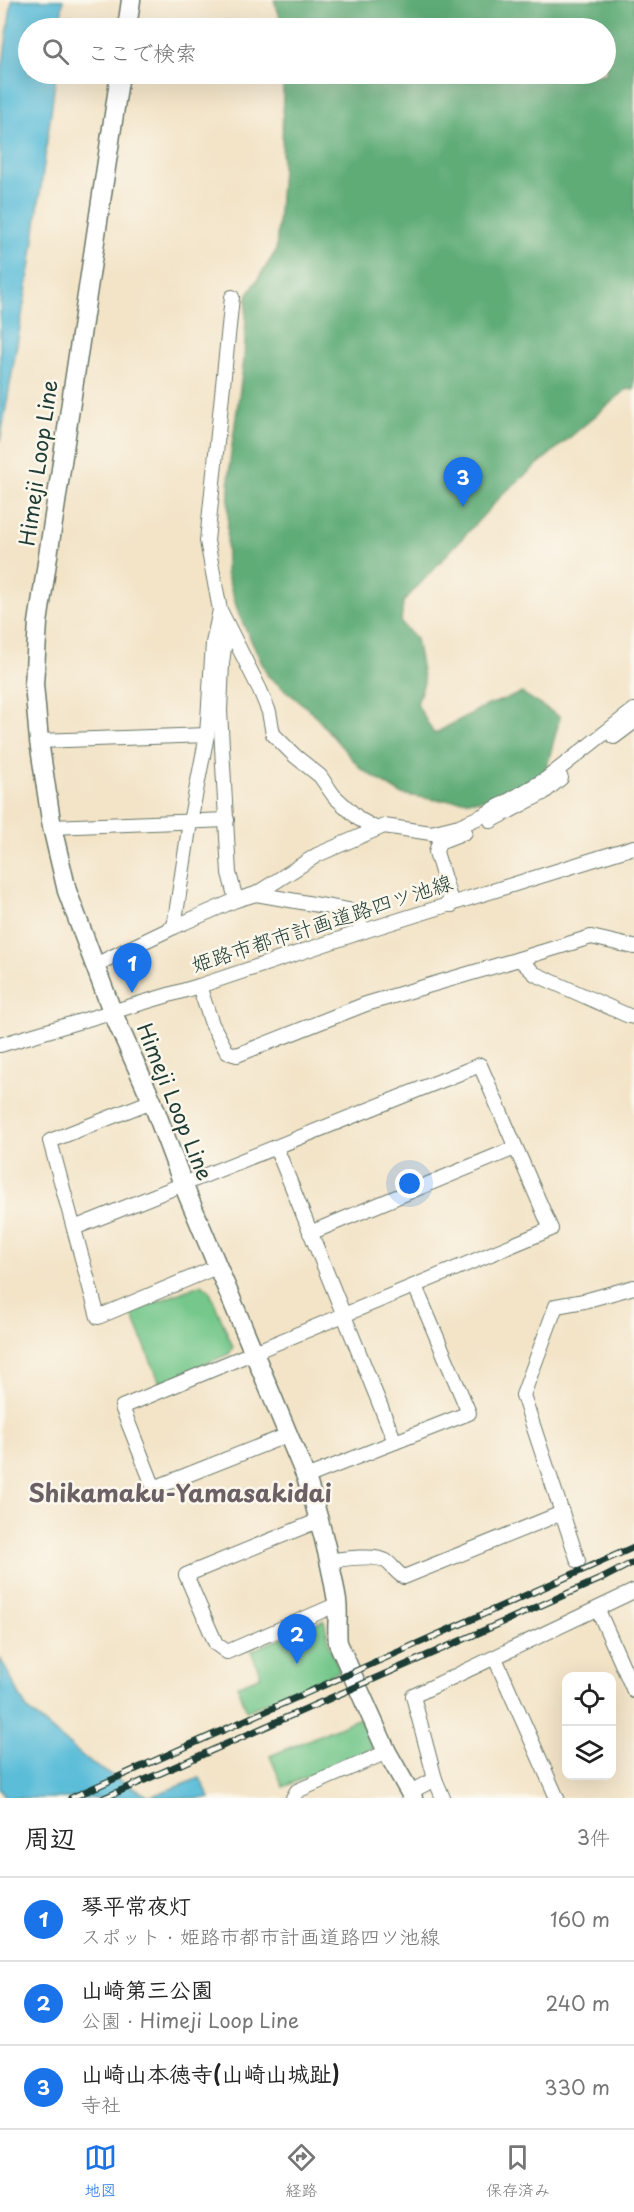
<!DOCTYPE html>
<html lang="ja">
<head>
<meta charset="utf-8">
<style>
  :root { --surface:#fff; --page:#f6f6f6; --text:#222; --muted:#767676; --line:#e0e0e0; --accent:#1a73e8 }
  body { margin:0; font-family:"Playpen Sans","Klee One",sans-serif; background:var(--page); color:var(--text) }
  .controls { position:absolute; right:18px; bottom:18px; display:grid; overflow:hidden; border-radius:12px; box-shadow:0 6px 24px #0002 }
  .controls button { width:54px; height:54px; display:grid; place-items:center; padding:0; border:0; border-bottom:2px solid var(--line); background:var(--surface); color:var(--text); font:30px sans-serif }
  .you { position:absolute; left:410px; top:1184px; width:21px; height:21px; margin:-15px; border:4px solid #fff; border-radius:50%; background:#1a73e8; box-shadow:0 0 0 9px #1a73e833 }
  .badge { display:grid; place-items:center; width:39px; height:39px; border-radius:50%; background:var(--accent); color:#fff; font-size:20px; font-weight:700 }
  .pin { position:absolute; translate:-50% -50px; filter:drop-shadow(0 2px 3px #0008) }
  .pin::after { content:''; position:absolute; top:32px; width:21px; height:18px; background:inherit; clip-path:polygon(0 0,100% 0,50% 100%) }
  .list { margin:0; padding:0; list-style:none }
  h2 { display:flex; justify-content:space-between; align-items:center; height:78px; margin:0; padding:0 24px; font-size:26px }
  h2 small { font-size:20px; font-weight:400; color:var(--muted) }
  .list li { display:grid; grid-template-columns:39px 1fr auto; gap:18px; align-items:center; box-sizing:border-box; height:84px; padding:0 24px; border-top:2px solid var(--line) }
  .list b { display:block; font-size:22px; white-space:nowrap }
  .list p { margin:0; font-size:20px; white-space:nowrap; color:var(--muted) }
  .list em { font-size:20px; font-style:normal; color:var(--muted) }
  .icon { flex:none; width:33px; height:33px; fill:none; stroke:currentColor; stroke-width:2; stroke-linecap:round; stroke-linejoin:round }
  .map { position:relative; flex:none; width:634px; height:1798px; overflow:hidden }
  .search { position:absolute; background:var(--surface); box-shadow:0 6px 24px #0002; left:18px; right:18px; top:18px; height:66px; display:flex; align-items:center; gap:15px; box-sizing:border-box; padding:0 21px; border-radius:33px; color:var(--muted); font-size:22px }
  .sheet { height:330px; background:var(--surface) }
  nav { display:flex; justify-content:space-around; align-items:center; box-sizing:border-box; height:84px; border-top:2px solid var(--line); background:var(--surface); font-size:16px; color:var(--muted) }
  nav a { display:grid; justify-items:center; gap:3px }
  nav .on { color:var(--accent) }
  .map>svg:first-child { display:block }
  .green { fill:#74c78b; stroke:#4a8260; stroke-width:1.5 }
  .forest { fill:#5fac77; stroke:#3f7456; stroke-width:1.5 }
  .water { fill:#5bbdd9; stroke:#3d7d86; stroke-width:1.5 }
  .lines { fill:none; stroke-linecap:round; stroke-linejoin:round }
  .minor-casing { stroke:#697768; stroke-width:16 }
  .major-casing { stroke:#697768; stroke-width:21 }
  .minor { stroke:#fff; stroke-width:14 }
  .major { stroke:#fff; stroke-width:18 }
  .rail-casing { stroke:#1f3d34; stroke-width:7 }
  .rail { stroke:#fbf7ec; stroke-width:4.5; stroke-dasharray:14; stroke-linecap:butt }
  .labels { text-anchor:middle; stroke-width:5; stroke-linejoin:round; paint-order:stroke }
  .street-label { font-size:21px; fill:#1f3d34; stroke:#fbf7ec }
  .quarter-label { font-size:24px; font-weight:bold; fill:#6b6065; stroke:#fbf7ec }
</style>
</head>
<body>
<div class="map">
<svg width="634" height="1798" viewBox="0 0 634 1798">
  <rect width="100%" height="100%" fill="#fbf7ec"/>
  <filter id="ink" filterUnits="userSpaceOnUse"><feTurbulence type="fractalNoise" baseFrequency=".0167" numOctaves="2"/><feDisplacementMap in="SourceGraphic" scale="12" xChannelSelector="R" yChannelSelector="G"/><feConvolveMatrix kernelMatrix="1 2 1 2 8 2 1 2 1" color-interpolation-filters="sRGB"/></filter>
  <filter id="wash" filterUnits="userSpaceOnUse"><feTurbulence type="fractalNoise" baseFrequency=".008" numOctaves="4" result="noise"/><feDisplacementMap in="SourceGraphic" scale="24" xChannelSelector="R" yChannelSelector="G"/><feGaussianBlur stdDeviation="1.35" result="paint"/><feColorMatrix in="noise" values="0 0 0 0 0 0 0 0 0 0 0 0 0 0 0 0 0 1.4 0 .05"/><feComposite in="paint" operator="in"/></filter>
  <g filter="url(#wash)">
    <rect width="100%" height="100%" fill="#f3e4c8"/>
    <g class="green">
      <path d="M202,1284L209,1290L233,1347L229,1354L160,1383L131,1312Z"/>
      <path d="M324,1620L330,1646L340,1671L247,1711L237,1686L261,1676L251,1651Z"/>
      <path d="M360,1718L373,1749L283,1787L270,1756Z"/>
    </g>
    <path class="forest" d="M274,0H634V390L627,389L504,493L403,602L401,623L416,639L424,682L417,704L434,734L483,707L522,693L560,717L545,774L500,800H437L401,794L360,768L311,711L268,676L239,615L226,573L230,460L244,360L247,296L276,251L282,170L283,74H606V28H284Z"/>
    <g class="water">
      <path d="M12,0H63L60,28H28V74H56L30,269L0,442V84Z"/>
      <path d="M0,1658L27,1709L92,1764L149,1797L200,1778L210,1798H6L0,1789Z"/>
    </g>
  </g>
  <g filter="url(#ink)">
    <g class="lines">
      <g class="minor-casing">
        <g id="minor">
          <path d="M232,297L207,541L220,610L260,690L269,712L273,734L295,756L320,776L334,796L359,819L377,829"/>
          <path d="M227,625L222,663L220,711L229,873L236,900"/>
          <path d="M207,735L213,643L220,610"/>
          <path d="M614,737L634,722"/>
          <path d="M39,741L207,735L190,822L174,927"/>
          <path d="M491,821L543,793L561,778"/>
          <path d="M52,827L227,820"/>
          <path d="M256,894L317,855L384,826L431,833L459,826L482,816L546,779L634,710"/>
          <path d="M452,905L436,852L439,842L465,832"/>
          <path d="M519,959L591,937L634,947"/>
          <path d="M95,965L174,927L236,900L256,894L353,911L364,931"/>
          <path d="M199,986L212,1024L227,1052L237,1055L366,1004L519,959L535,974L629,1016L634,1017"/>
          <path d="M0,1045L199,986L364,931L634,847"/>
          <path d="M152,1101L50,1141L98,1317L219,1266"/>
          <path d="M276,1147L395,1442"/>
          <path d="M74,1228L480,1065L551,1229L122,1407L154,1488L288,1435"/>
          <path d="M310,1233L515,1148"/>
          <path d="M306,1477L469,1413L415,1286"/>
          <path d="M320,1520L186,1575L216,1644L227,1652L338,1604"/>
          <path d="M328,1561C342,1559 375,1554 386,1561C393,1566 396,1573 404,1577L562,1513"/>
          <path d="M578,1561L523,1395L556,1306L584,1301L634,1287"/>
          <path d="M598,1610L634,1691"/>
          <path d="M495,1658L557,1798"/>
          <path d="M435,1779L443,1798"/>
          <path d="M410,1792L435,1779L413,1696L634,1591"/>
          <path d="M293,1798L297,1791L387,1752"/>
        </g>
      </g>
      <g class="major-casing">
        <g id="major">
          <path d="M127,28L131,0"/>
          <path d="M120,74L38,623L34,684L39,741L52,827L67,891L112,1011L152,1101L183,1184L306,1477C319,1517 330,1558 337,1601C339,1615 336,1629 338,1643L387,1752L413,1798"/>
        </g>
      </g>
      <use href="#minor" class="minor"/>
      <use href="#major" class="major"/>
      <g class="rail-casing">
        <g id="rail">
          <path d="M71,1798L634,1547"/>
          <path d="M104,1798L605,1577L634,1562"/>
        </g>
      </g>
      <use href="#rail" class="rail"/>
    </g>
  </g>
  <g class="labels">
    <g class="street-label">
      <text transform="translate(39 463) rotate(-82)" y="7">Himeji Loop Line</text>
      <text transform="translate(322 924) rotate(-18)" y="7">姫路市都市計画道路四ツ池線</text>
      <text transform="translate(174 1102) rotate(68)" y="7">Himeji Loop Line</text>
    </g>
    <g class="quarter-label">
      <text x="180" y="1502">Shikamaku-Yamasakidai</text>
    </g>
  </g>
</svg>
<div class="controls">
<button><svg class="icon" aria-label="locate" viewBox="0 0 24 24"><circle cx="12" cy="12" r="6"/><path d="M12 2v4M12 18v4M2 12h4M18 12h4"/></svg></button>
<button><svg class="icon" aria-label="layers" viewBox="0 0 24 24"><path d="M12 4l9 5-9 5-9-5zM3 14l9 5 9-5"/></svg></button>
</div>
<div class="you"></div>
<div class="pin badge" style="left:132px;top:993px">1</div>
<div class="pin badge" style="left:297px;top:1664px">2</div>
<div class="pin badge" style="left:463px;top:507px">3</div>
<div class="search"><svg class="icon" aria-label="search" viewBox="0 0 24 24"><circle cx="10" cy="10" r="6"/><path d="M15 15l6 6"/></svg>ここで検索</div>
</div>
<section class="sheet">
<h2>周辺<small>3件</small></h2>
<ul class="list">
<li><span class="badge">1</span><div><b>琴平常夜灯</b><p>スポット · 姫路市都市計画道路四ツ池線</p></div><em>160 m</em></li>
<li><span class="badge">2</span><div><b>山崎第三公園</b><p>公園 · Himeji Loop Line</p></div><em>240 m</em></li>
<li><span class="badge">3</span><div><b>山崎山本徳寺(山崎山城趾)</b><p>寺社</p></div><em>330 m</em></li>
</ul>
</section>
<nav>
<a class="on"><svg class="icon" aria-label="map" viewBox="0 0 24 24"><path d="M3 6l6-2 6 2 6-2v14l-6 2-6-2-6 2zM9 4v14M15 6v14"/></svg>地図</a>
<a><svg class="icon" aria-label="directions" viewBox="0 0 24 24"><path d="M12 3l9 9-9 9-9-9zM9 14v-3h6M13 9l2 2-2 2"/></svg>経路</a>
<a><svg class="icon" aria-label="saved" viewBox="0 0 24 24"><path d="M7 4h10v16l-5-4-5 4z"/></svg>保存済み</a>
</nav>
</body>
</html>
